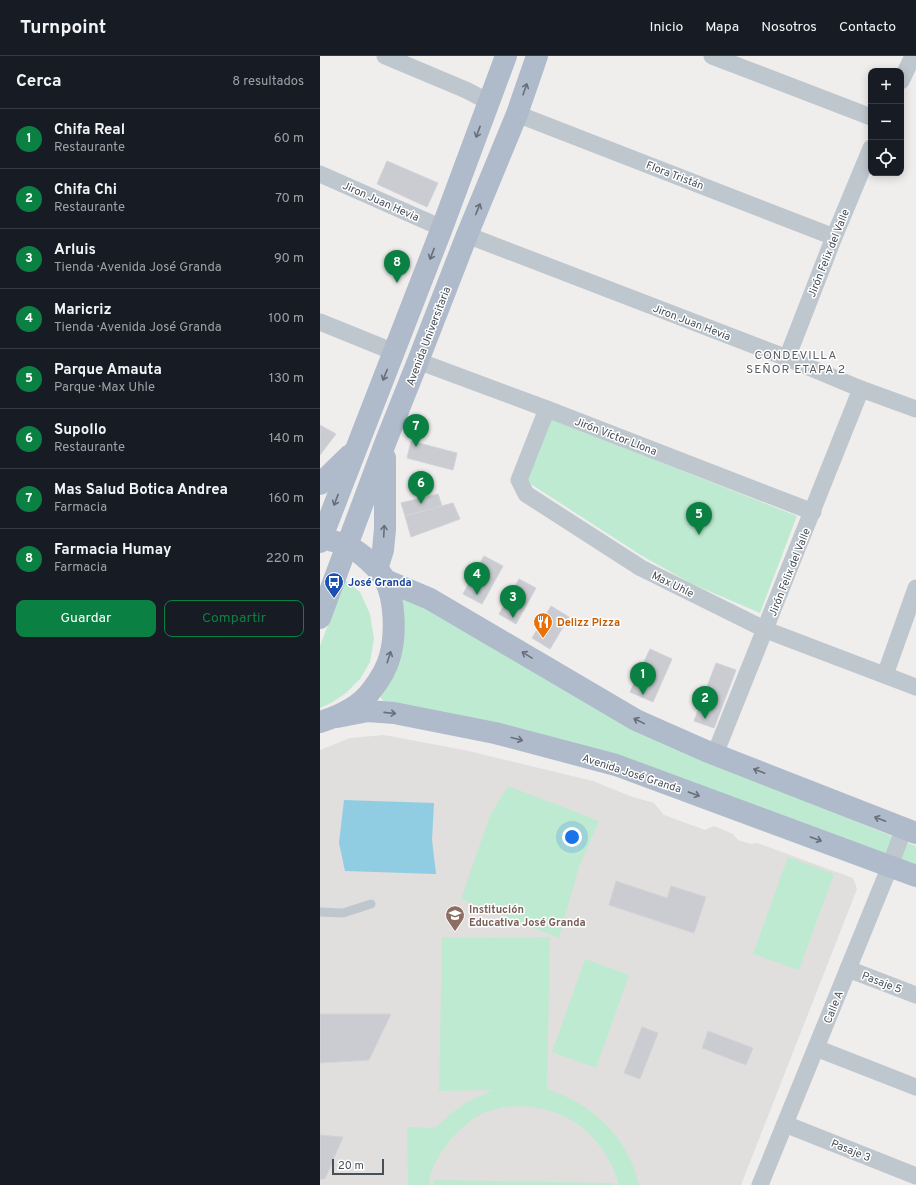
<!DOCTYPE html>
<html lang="es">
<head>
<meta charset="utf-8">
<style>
  :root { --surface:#171b24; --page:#242831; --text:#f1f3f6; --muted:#9ea1a6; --line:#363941; --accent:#0b8043 }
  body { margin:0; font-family:Overpass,sans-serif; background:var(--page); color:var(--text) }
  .controls { position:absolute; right:12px; top:12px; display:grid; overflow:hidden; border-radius:8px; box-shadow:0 2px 10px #0003 }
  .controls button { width:36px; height:36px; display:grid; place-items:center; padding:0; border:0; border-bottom:1px solid var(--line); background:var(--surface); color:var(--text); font:20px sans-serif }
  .scale { position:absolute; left:12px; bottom:10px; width:52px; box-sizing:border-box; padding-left:4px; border:2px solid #474f59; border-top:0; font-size:11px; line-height:14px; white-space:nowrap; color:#474f59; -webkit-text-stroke:3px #fff; paint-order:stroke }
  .you { position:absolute; left:252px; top:781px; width:14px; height:14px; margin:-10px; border:3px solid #fff; border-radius:50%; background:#1a73e8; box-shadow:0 0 0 6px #1a73e833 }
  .badge { display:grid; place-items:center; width:26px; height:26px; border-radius:50%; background:var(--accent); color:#fff; font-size:13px; font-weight:700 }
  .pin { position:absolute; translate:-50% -33px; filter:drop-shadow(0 1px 2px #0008) }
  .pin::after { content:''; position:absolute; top:21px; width:14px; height:12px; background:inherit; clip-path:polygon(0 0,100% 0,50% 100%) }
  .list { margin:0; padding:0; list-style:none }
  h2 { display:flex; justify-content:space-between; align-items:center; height:52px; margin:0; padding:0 16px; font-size:17px }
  h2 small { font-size:13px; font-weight:400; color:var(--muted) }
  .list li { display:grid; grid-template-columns:26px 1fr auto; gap:12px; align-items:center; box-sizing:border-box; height:60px; padding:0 16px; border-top:1px solid var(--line) }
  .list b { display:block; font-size:15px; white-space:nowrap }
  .list p { margin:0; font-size:13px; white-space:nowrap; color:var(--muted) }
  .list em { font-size:13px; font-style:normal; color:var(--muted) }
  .actions { display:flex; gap:8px; padding:12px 16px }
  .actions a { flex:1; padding:9px 0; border:1px solid var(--accent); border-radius:8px; text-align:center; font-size:14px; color:var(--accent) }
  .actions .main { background:var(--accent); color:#fff }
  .icon { flex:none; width:22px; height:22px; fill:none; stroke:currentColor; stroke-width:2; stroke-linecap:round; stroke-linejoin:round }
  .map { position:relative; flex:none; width:596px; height:1129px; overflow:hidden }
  header { display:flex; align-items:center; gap:24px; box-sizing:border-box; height:56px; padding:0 20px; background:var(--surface); border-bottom:1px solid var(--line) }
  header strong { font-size:19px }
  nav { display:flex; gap:22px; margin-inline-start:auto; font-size:14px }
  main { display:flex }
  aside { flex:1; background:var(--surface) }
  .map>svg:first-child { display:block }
  .education { fill:#e1dede }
  .green { fill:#bfead2 }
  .water { fill:#90cde3 }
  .building { fill:#caccd1; stroke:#d2d3d8 }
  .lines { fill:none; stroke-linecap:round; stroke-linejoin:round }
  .lane { stroke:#bfc7ce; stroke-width:9 }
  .street { stroke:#bfc7ce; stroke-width:17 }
  .primary { stroke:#afbbca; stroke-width:22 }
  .oneway { stroke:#666f7b }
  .labels { text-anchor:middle; stroke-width:3; stroke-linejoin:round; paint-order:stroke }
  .street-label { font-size:11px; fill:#474f59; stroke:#fff }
  .transit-label { font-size:11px; font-weight:bold; fill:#164399; stroke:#fff; text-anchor:start }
  .food-label { font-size:11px; font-weight:bold; fill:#c56008; stroke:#fff; text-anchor:start }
  .education-label { font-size:11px; font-weight:bold; fill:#785e54; stroke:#fff; text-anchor:start }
  .neighbourhood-label { font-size:12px; letter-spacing:1px; fill:#5a5d61; stroke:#fff }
</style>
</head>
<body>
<header>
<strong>Turnpoint</strong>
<nav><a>Inicio</a><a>Mapa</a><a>Nosotros</a><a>Contacto</a></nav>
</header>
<main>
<aside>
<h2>Cerca<small>8 resultados</small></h2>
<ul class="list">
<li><span class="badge">1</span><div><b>Chifa Real</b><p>Restaurante</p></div><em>60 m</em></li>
<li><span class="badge">2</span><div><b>Chifa Chi</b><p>Restaurante</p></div><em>70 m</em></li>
<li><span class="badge">3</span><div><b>Arluis</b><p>Tienda · Avenida José Granda</p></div><em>90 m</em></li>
<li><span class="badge">4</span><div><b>Maricriz</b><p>Tienda · Avenida José Granda</p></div><em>100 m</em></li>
<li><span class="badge">5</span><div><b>Parque Amauta</b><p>Parque · Max Uhle</p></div><em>130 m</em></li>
<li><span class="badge">6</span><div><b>Supollo</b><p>Restaurante</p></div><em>140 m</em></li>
<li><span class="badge">7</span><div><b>Mas Salud Botica Andrea</b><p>Farmacia</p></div><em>160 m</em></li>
<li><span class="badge">8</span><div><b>Farmacia Humay</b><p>Farmacia</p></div><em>220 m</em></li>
</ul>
<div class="actions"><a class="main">Guardar</a><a>Compartir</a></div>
</aside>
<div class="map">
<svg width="596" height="1129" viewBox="0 0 596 1129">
  <rect width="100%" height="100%" fill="#f0eded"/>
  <path class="education" d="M64,679L144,694L273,725L310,740L334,747L344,759L385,774L394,770L413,778L418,784L431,788L437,787L533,822L537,833L421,1129H0V694L30,682Z"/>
  <g class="green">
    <path d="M231,363L477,460L440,557L370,527L319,498L206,425Z"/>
    <path d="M25,524L40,536L50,558L54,583L50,606L40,623L26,637L11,647L0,652V590Z"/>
    <path d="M78,537L380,702L596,790V815L71,649L62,644L60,639Z"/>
    <path d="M188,730L279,765L259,811L239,882L141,843L170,759Z"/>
    <path d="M468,801L514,818L479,914L433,898Z"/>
    <path d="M122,881L174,882L230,881L227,1033C273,1048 308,1081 319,1129H298C297,1117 290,1106 284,1096C278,1088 272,1079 264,1073C262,1070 257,1068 254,1066C230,1051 200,1046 172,1054C154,1059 134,1077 124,1093C116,1103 110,1116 109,1129H88L87,1071L115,1072L129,1059L147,1046L173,1034L119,1035Z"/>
    <path d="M265,903L309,919L276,1012L232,996Z"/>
    <path d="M114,1124L293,1127V1129H114Z"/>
  </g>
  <path class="water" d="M24,744L114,747L112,784L116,818L25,815L19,787Z"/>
  <g class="building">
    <path d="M67,105L118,127L107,151L57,128Z"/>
    <path d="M0,369L16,378L0,399Z"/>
    <path d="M91,385L137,397L133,414L87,402Z"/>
    <path d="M118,438L122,450L85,460L81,447Z"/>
    <path d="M133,447L140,463L91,481L85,460Z"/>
    <path d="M164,500L183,510L162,548L143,538Z"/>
    <path d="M199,523L216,532L196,568L179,558Z"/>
    <path d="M231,550L249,561L230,593L212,582Z"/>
    <path d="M330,593L352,603L333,646L310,636Z"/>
    <path d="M396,607L416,614L394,672L374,665Z"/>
    <path d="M296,825L347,842L351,830L386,841L374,877L289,849Z"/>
    <path d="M0,958H71L49,1004L0,1007Z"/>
    <path d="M322,971L338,977L320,1023L304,1017Z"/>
    <path d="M388,975L433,992L426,1009L382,992Z"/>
    <path d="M0,1079L23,1081L5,1123H0Z"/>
  </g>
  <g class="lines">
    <path class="lane" d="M0,856L23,857L51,848"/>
    <g class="street">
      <path d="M65,0L146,34L169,46"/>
      <path d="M392,0L551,61"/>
      <path d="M581,25L593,0"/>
      <path d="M197,58L514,181"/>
      <path d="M0,118L122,172"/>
      <path d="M147,179L467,302L541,333L596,353"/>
      <path d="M0,266L74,296"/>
      <path d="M467,302L514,181L551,92"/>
      <path d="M98,305L227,353L493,456"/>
      <path d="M227,353L199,424L206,438L321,512L446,574L596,631"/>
      <path d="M565,619L596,532"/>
      <path d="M395,698L541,333"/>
      <path d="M528,913L596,939"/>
      <path d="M496,992L596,1031"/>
      <path d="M465,1068L596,1120"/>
      <path d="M440,1129L570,810L584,772"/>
    </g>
    <g class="primary">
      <path d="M0,428L30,399"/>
      <path d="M0,486L122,172L186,0"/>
      <path d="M57,513L63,494L65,473V402"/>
      <path d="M65,524L110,543L316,664L386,695L596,777"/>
      <path d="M0,562L66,385L98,305L147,179L197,58L217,0"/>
      <path d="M17,661L48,655L74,657L175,677L296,709L596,820"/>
      <path d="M0,666C19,660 39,651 51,635C59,625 67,612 70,600C76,579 75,543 65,524C63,519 58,514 54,510C40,496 31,490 13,485"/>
    </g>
  </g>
  <defs><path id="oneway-shaft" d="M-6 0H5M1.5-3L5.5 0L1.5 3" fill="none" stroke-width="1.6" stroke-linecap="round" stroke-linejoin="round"/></defs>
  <g class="oneway">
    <use href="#oneway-shaft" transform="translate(205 33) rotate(-71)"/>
    <use href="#oneway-shaft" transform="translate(158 76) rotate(110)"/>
    <use href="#oneway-shaft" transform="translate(158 153) rotate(-68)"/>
    <use href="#oneway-shaft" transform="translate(112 198) rotate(111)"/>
    <use href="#oneway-shaft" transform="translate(65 319) rotate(112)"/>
    <use href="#oneway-shaft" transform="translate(16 444) rotate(111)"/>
    <use href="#oneway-shaft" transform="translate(64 475) rotate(-87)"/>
    <use href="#oneway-shaft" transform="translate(207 599) rotate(-149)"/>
    <use href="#oneway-shaft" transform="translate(69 601) rotate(-72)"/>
    <use href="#oneway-shaft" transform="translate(70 657) rotate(6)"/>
    <use href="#oneway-shaft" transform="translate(319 665) rotate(-154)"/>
    <use href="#oneway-shaft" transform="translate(197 683) rotate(15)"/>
    <use href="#oneway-shaft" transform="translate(439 715) rotate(-159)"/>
    <use href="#oneway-shaft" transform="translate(374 738) rotate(20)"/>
    <use href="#oneway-shaft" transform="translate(560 763) rotate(-159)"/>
    <use href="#oneway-shaft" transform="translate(496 783) rotate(20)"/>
  </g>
  <defs>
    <g id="bus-pin" transform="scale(1)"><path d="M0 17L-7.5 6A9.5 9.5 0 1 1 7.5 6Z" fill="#1a4fb4" stroke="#fff"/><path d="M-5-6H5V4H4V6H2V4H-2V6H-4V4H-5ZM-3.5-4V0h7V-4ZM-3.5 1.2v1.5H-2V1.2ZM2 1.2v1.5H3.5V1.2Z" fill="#fff"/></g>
    <g id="restaurant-pin" transform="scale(1)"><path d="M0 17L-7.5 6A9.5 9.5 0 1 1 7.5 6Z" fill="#e8710a" stroke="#fff"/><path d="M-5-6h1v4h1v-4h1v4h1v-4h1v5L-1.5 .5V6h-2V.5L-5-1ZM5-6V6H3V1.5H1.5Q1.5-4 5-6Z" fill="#fff"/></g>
    <g id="school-pin" transform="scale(1)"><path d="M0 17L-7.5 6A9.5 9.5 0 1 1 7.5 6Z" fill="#8d6e63" stroke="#fff"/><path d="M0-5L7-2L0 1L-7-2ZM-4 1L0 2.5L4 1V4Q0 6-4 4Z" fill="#fff"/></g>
  </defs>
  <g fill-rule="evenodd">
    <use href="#bus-pin" x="14" y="526"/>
    <use href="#restaurant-pin" x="223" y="566"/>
    <use href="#school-pin" x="135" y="859"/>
  </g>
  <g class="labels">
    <g class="street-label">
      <text transform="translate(355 119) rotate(21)" y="4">Flora Tristán</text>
      <text transform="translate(61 145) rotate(24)" y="4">Jiron Juan Hevia</text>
      <text transform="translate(508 197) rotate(-68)" y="4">Jirón Felix del Valle</text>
      <text transform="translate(372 266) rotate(21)" y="4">Jiron Juan Hevia</text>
      <text transform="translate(108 280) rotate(-69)" y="4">Avenida Universitaria</text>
      <text transform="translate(296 380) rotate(21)" y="4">Jirón Víctor Llona</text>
      <text transform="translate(469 516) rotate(-68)" y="4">Jirón Felix del Valle</text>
      <text transform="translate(353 528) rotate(26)" y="4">Max Uhle</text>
      <text transform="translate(312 717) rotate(18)" y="4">Avenida José Granda</text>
      <text transform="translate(562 926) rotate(21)" y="4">Pasaje 5</text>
      <text transform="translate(513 951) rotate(-68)" y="4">Calle A</text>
      <text transform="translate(531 1094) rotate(22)" y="4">Pasaje 3</text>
    </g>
    <g class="transit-label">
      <text x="28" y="530">José Granda</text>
    </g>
    <g class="food-label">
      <text x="237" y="570">Delizz Pizza</text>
    </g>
    <g class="education-label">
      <text x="149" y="857">Institución<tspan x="149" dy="13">Educativa José Granda</tspan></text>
    </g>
    <g class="neighbourhood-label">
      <text x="476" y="303">CONDEVILLA<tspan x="476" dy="14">SEÑOR ETAPA 2</tspan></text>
    </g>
  </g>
</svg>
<div class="controls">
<button>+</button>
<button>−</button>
<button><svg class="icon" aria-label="locate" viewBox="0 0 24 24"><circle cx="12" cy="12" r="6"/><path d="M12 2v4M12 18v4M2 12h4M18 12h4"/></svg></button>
</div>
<div class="scale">20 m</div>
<div class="you"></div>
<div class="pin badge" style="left:323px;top:639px">1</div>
<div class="pin badge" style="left:385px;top:663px">2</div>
<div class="pin badge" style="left:193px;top:562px">3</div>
<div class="pin badge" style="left:157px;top:539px">4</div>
<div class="pin badge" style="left:379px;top:479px">5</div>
<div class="pin badge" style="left:101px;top:448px">6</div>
<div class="pin badge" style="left:96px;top:391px">7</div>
<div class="pin badge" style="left:77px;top:227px">8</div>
</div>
</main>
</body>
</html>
